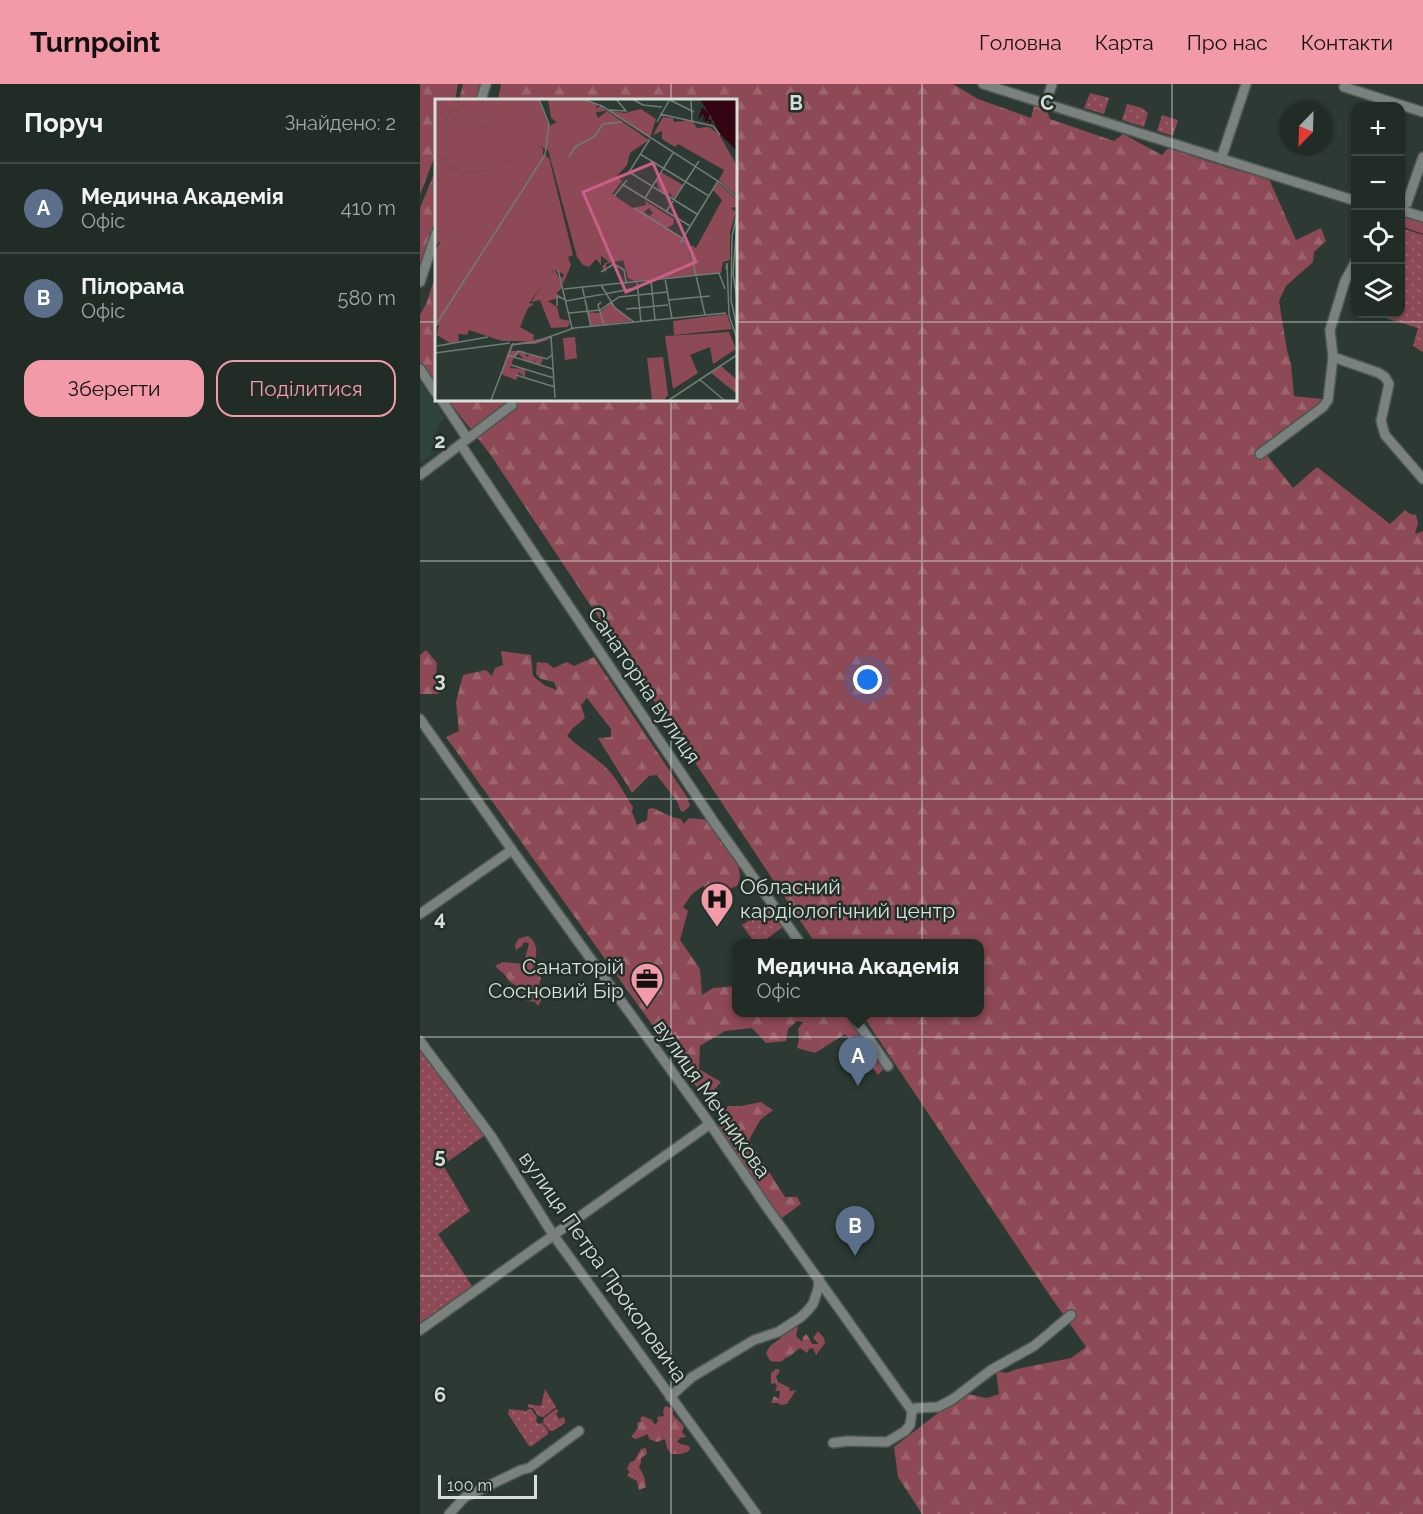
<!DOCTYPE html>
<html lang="uk">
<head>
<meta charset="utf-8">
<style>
  :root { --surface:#212c26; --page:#2d3832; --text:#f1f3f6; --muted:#a2a7a7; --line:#3e4843; --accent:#f39aa9 }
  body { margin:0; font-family:Raleway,sans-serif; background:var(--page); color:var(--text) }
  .controls { position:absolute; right:18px; top:18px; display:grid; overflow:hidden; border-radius:12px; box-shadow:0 2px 4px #0004 }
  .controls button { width:54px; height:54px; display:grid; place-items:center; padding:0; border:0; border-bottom:2px solid var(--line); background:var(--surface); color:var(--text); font:30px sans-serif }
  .compass { position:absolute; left:859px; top:18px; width:54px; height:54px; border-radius:50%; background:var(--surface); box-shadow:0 2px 4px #0004; rotate:203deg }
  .scale { position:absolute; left:18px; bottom:15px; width:99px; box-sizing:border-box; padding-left:6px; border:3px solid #d6dfda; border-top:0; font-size:16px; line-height:21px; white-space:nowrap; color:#d6dfda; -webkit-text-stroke:4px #223029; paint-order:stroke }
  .you { position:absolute; left:448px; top:596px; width:21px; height:21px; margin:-15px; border:4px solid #fff; border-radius:50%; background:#1a73e8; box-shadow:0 0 0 9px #1a73e833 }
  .badge { display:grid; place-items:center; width:39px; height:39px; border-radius:50%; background:var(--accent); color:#fff; font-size:20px; font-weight:700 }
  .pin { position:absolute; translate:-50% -50px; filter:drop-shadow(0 2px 3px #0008) }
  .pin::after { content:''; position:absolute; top:32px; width:21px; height:18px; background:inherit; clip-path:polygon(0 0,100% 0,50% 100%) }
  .popup { position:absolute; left:312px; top:855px; width:252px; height:78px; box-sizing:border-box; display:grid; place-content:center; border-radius:12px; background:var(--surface); filter:drop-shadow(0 2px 4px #0005); font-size:20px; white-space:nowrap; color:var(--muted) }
  .popup b { font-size:22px; color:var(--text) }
  .popup::after { content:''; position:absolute; left:50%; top:100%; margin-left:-12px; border:12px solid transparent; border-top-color:var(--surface) }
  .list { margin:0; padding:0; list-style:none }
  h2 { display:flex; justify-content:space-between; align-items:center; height:78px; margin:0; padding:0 24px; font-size:26px }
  h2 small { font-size:20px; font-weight:400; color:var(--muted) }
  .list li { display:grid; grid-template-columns:39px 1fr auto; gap:18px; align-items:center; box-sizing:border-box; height:90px; padding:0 24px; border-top:2px solid var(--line) }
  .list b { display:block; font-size:22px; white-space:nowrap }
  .list p { margin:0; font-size:20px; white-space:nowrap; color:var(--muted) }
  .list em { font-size:20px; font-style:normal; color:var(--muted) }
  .actions { display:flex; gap:12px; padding:18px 24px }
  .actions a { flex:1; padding:14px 0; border:2px solid var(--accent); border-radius:18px; text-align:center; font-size:21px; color:var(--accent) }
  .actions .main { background:var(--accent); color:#111 }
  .icon { flex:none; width:33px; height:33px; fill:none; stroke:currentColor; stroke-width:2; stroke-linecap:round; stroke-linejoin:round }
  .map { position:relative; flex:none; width:1003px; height:1430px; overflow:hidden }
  header { display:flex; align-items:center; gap:36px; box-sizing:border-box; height:84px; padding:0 30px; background:var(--accent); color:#111 }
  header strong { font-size:28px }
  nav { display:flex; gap:33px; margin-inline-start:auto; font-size:21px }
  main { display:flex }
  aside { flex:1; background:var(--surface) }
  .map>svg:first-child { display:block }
  .built { fill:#2f443a }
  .grass { fill:url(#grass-dots) }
  .forest { fill:url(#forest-firs) }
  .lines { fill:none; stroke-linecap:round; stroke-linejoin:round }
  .minor-casing { stroke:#4b5851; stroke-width:12 }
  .minor { stroke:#7b817e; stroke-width:9 }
  .grid { fill:none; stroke:#d6dfda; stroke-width:1.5; stroke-opacity:0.55 }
  .labels { text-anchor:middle; stroke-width:5; stroke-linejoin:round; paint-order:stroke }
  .street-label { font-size:21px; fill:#d6dfda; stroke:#223029 }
  .poi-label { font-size:21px; fill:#d6dfda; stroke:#223029; text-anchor:start }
  .inset-road { fill:none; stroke:#707c76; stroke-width:1.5 }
  .view { fill:#c95e87; fill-opacity:0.15; stroke:#c95e87; stroke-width:3 }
  .inset-edge { fill:none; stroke:#d6dfda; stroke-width:3 }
  .grid-label { font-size:20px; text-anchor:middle; font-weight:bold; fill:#d6dfda; stroke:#223029; stroke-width:5; stroke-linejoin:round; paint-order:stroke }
</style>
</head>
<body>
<header>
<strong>Turnpoint</strong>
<nav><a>Головна</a><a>Карта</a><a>Про нас</a><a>Контакти</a></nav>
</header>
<main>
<aside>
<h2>Поруч<small>Знайдено: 2</small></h2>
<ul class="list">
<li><span class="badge" style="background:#5c6f8a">A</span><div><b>Медична Академія</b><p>Офіс</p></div><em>410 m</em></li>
<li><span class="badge" style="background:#5c6f8a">B</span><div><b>Пілорама</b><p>Офіс</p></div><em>580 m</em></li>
</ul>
<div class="actions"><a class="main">Зберегти</a><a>Поділитися</a></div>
</aside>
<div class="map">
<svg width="1003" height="1430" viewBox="0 0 1003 1430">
  <defs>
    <pattern id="grass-dots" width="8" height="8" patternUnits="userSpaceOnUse" patternTransform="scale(1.5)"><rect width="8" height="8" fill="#8d4955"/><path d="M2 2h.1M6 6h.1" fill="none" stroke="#9c636d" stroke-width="1.8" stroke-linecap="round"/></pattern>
    <pattern id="forest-firs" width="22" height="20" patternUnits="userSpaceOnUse" patternTransform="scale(1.5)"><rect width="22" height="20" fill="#8d4955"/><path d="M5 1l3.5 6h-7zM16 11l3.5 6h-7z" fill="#9c636d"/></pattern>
  </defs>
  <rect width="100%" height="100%" fill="#2c3a33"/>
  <path class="built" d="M0,298L25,334L19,339L10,372L0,379Z"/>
  <g class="grass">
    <path d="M670,9L689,14L684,30L664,24Z"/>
    <path d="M707,20L722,24L728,29L724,43L702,36Z"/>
    <path d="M742,31L758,36L753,52L737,47Z"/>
    <path d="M981,144L1003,151V268L993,262L998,244L952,230H980Z"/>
    <path d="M345,820H347L364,842L340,860L335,859L322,841L328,837L326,834Z"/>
    <path d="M0,959L64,1052L23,1081L50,1127L18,1150L52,1202L0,1239Z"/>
    <path d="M125,1305L136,1323L123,1333L118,1332L113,1324L108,1323V1320L121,1322Z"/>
    <path d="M89,1325L107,1327L108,1325H111L117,1333L116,1337L119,1340L122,1339L128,1347V1350L112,1362H109L88,1330Z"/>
    <path d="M136,1325L139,1327L136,1329L139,1335L143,1333L145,1335V1339L133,1347H130L123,1339L124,1334Z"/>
  </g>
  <g class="forest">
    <path d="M0,0H38L35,16H16V69L0,111Z"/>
    <path d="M43,0H60L56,16H39Z"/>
    <path d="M81,0H533L558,15L611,34L614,22L626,24L630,35L694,57L703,50L742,71L748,64L812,85L849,95L876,156L901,144L906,157L894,168L893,178L866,202L859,217L867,266L871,280L874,312L902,315L903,323L846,370L873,404L897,383L970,440L985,426L990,430L996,431L998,439L995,450L1003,447V1430H502L478,1393L474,1363L518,1329L538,1318L547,1310L567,1314L579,1310L576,1287L587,1289L597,1285L651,1274L666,1263L626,1206L441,929L560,928V860L395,859L70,370L27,315H315V16H78Z"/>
    <path d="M16,85V134L0,181V124Z"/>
    <path d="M980,128L1003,136V150L981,142Z"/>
    <path d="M16,189V301L0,280V231L7,218Z"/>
    <path d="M6,566L17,579L16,592L22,604L18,610H0V571Z"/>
    <path d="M81,567L111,571L113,592L124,601L137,606L134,598L121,595L116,590L117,578L127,579L134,584L147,578L154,582L174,573L267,713L270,722L263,728L260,726L258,719L237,691L229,692L212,709L178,654L191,653V645L167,614L161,621L165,634L152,645L147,652C161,665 179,675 192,690C200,700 206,713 213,723L212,728L217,741L227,736L228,725L233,724L252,733L261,735L264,740L269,734L289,736C300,753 329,783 317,802L309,805L294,813L283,802L272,810L263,823L268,827L260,856L280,885L282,911L293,904L316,902V928L428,929L465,983L458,991L425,950L395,969L377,964L379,954L378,945L383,938L377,937L368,945L366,957L346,959L332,944L305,947L280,962L279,985L301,998L291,1009H281L26,653L39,647L36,618L43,591L66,586L72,592L75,584L83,581Z"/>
    <path d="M108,852C119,860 117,870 114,883L121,894L119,901L124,908L122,915L118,922L115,918L107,917L100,904L90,898L85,891L75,882L83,878L104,880L109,859L104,858L102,862L96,866L95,862L98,855Z"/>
    <path d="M341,1018L353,1026L340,1036L329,1056L365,1113H377L381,1120L359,1136L296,1045L308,1022H321Z"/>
    <path d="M378,1243L376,1252L382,1258L383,1253L386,1250L389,1254L392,1260H399L393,1254L398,1247L404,1254L405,1259L396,1271L393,1264L389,1265L387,1269L380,1264C374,1268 372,1272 365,1274L364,1276L360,1278L350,1277L346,1269L350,1262L361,1254L362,1248L368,1244Z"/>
    <path d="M356,1285L360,1286L359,1289L356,1292L358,1298L370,1304L369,1307L376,1306L367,1320L361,1321L357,1319H351L354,1312L359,1315L360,1307H355L357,1302L355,1299L351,1300V1289Z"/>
    <path d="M245,1322L253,1324V1331L264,1342L262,1348L266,1353L260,1354L257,1358L261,1360L269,1362L270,1365L267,1368L260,1370H251L247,1364L245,1355L237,1358L229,1355L228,1350L216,1355L211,1353L218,1344L217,1339L221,1337L220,1334L223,1332L232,1336L235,1341L238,1337L237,1333L244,1332L243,1328Z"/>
    <path d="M226,1364L227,1370L221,1374V1378L219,1383L224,1392L226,1403L219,1406L217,1397L207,1392L210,1388L207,1385L210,1378L214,1377L221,1365Z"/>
  </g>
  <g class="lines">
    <g class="minor-casing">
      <g id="minor">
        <path d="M563,0L936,117"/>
        <path d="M924,3L1003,28"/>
        <path d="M61,16L66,0"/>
        <path d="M626,19L632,0"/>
        <path d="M801,75L826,0"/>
        <path d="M980,123L987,119L1003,73"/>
        <path d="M980,126L1003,133"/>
        <path d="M936,177L925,197L910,246L913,273L959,289L965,293L969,300L961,337L965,351L1003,395"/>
        <path d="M0,198L16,150"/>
        <path d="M0,285L16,309"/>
        <path d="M21,315L47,354"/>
        <path d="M41,361L296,741L381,860"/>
        <path d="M840,370L903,323L908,316L913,273"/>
        <path d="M0,391C31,368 61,344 92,321"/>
        <path d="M0,635L92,766L290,1040L346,1122L492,1327"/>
        <path d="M0,830L92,766"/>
        <path d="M430,928L468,982"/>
        <path d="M0,957L71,1052L134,1152L336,1430"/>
        <path d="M0,1246L290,1040"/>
        <path d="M250,1313L272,1293L334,1256L358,1248L381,1233L388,1226L393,1220L398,1205L399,1195"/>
        <path d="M492,1327L496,1324L518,1323L533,1315L571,1286L614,1262L651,1231"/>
        <path d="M413,1359L427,1357L467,1358L485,1347L490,1341L492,1327"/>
        <path d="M29,1430L45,1413L101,1386L109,1384L159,1347"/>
      </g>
    </g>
    <use href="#minor" class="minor"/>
  </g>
  <path class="grid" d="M251,0V16M502,0V1430M752,0V1430M0,238H16M315,238H1003M251,315V1430M0,477H1003M0,715H1003M0,953H1003M0,1192H1003"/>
  <defs>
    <g id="hospital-pin" transform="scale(1.725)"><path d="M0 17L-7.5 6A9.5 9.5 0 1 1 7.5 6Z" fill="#f39aa9" stroke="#223029"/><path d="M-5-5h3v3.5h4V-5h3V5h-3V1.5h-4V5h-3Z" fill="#111"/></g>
    <g id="office-pin" transform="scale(1.725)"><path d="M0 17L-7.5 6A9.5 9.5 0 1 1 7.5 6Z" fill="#f39aa9" stroke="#223029"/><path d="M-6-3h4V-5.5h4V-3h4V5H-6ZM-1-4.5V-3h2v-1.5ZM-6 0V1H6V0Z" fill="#111"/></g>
  </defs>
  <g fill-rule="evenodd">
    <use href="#hospital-pin" x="297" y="815"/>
    <use href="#office-pin" x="227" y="895"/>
  </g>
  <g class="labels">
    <g class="street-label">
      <text transform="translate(224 601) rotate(56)" y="7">Санаторна вулиця</text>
      <text transform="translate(292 1015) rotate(55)" y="7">вулиця Мечникова</text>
      <text transform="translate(183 1183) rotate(55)" y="7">вулиця Петра Прокоповича</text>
    </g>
    <g class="poi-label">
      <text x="320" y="810">Обласний<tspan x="320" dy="24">кардіологічний центр</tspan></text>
      <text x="204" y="890" text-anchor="end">Санаторій<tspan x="204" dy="24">Сосновий Бір</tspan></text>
    </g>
  </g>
  <g transform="translate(15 15)">
    <rect width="302" height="302" fill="#2c3a33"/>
    <path d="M17,0H29L46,9L108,50V56L68,30L76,55L64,76L51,71L25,75L0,54V32L19,9L39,26L50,28L56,23ZM226,73L248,86L238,100L235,94L232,97L225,92L221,81ZM115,175L117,181L128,188L113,202L122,208L125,220L135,222L133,228L116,229L105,201L96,203ZM176,204L197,222L156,227L153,213L164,214ZM115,238L113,241L100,245H79L75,252H89L92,258L95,255L108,259L107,263L105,266L100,264V261L98,264L89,261L84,255L79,258L75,269L90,270V279L84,273L81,281L66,275L64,279L76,245ZM140,238L142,259L130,261L128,239Z" fill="#8d4955"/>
    <path d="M0,0H17L57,23L50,28L39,26L19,9L0,32ZM29,0H104L114,27L122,23L116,19L113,0H145L162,6L161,9L166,7L171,12L161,13L163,19L172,12L214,41L195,54L192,66L182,77L187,82L177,95L198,109L211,106L210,102L239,120L238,126L231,129L215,117L218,114L214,109L209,113L254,145L255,162L256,146L261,149L287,101L278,91L283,83L301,100V108L296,109L301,113L295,133V161L288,163L286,174L199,182L193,179L188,161L171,165V174L167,168L170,164L174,163L166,157V166L161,160L154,168L148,166L142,158L113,51L98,45ZM206,10L221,20L215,39L172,11L190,14ZM228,18L238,19L239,23L257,21L262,29L274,28L284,35L301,65V96L284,81L289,71L243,45L240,48L227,40V32L218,36ZM67,29L114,59L138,156L133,158L136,166L128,185L124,176L127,179L129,175L119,171L94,204L99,205L93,209L85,228L99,236L98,242H67L34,231L32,236L23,235L24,242L15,244L2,236L4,226L0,228V152L6,142L0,147V54L25,75L51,71L64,75L76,55L66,43Z" fill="#8d4955"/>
    <path d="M294,233L301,250L278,265L275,248L255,256L263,274L238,290L230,237ZM228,258L233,296L229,301H217L212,259Z" fill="#8d4955"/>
    <path d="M120,171L128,188L119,192L126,198L110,203L115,189L119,190L115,175ZM292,215L297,230L239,236L238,222ZM286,267L301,280V294L276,274Z" fill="#8d4955"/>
    <path d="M265,0H301V51L285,35L275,15L273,20L277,22L274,26V22L269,23L272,16L268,22L269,15L263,21L267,8L274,15Z" fill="#350412"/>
    <path class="inset-road" d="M147,0L167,7L286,84L302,99M197,0L208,6L227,8M256,0L257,23M235,1L259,13M174,11L191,12L181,0M225,15L278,27L285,36M222,23L235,0M215,40L194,73L262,115M205,55L274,97M134,58L140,48L160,37L168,25L187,23M187,85L255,127M179,97L192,81M210,99L238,54M199,109L247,139M231,113L264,62M302,116L297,137L296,201L302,229M302,123L298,175L302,200M247,140L254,145L270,216M245,144L283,82M291,170L292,164L294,216L302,240M123,171L137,229M166,173L179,165L189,171L191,183M230,179L237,220M216,181L220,221M202,182L206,223M166,186L180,209L199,223M147,187L156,228M129,190L284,174L290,190M233,201L275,197M131,202L196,190M166,203L163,206L169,226M122,207V197L131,201M191,210L233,206M134,214L165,211L184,198L232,193M0,227L110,56L114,25L104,0M116,237L120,299M76,246L100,243L139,229L291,214M2,247L53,238M0,254L75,244M72,256L118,270M79,258L83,252L112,260L117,256M76,266L119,279M81,276L120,288M264,280L289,301M56,301L78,244M234,301L302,256"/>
    <path class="view" d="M218,64L261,163L191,193L148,93Z"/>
    <rect width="302" height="302" class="inset-edge"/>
  </g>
  <g class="grid-label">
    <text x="376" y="26">B</text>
    <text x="627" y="26">C</text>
    <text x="20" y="364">2</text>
    <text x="20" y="603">3</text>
    <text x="20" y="841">4</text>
    <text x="20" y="1079">5</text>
    <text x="20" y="1318">6</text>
  </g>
</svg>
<div class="controls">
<button>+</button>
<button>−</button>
<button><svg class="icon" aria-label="locate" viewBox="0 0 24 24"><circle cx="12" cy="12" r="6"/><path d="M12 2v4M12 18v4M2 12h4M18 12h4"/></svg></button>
<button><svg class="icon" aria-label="layers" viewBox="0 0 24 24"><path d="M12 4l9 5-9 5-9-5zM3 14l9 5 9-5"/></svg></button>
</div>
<svg class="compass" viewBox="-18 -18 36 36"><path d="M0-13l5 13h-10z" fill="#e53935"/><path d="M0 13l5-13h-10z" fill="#a2a7a7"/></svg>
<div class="scale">100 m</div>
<div class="you"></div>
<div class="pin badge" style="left:438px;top:1002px;background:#5c6f8a">A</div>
<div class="popup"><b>Медична Академія</b>Офіс</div>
<div class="pin badge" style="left:435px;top:1172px;background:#5c6f8a">B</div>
</div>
</main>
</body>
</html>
